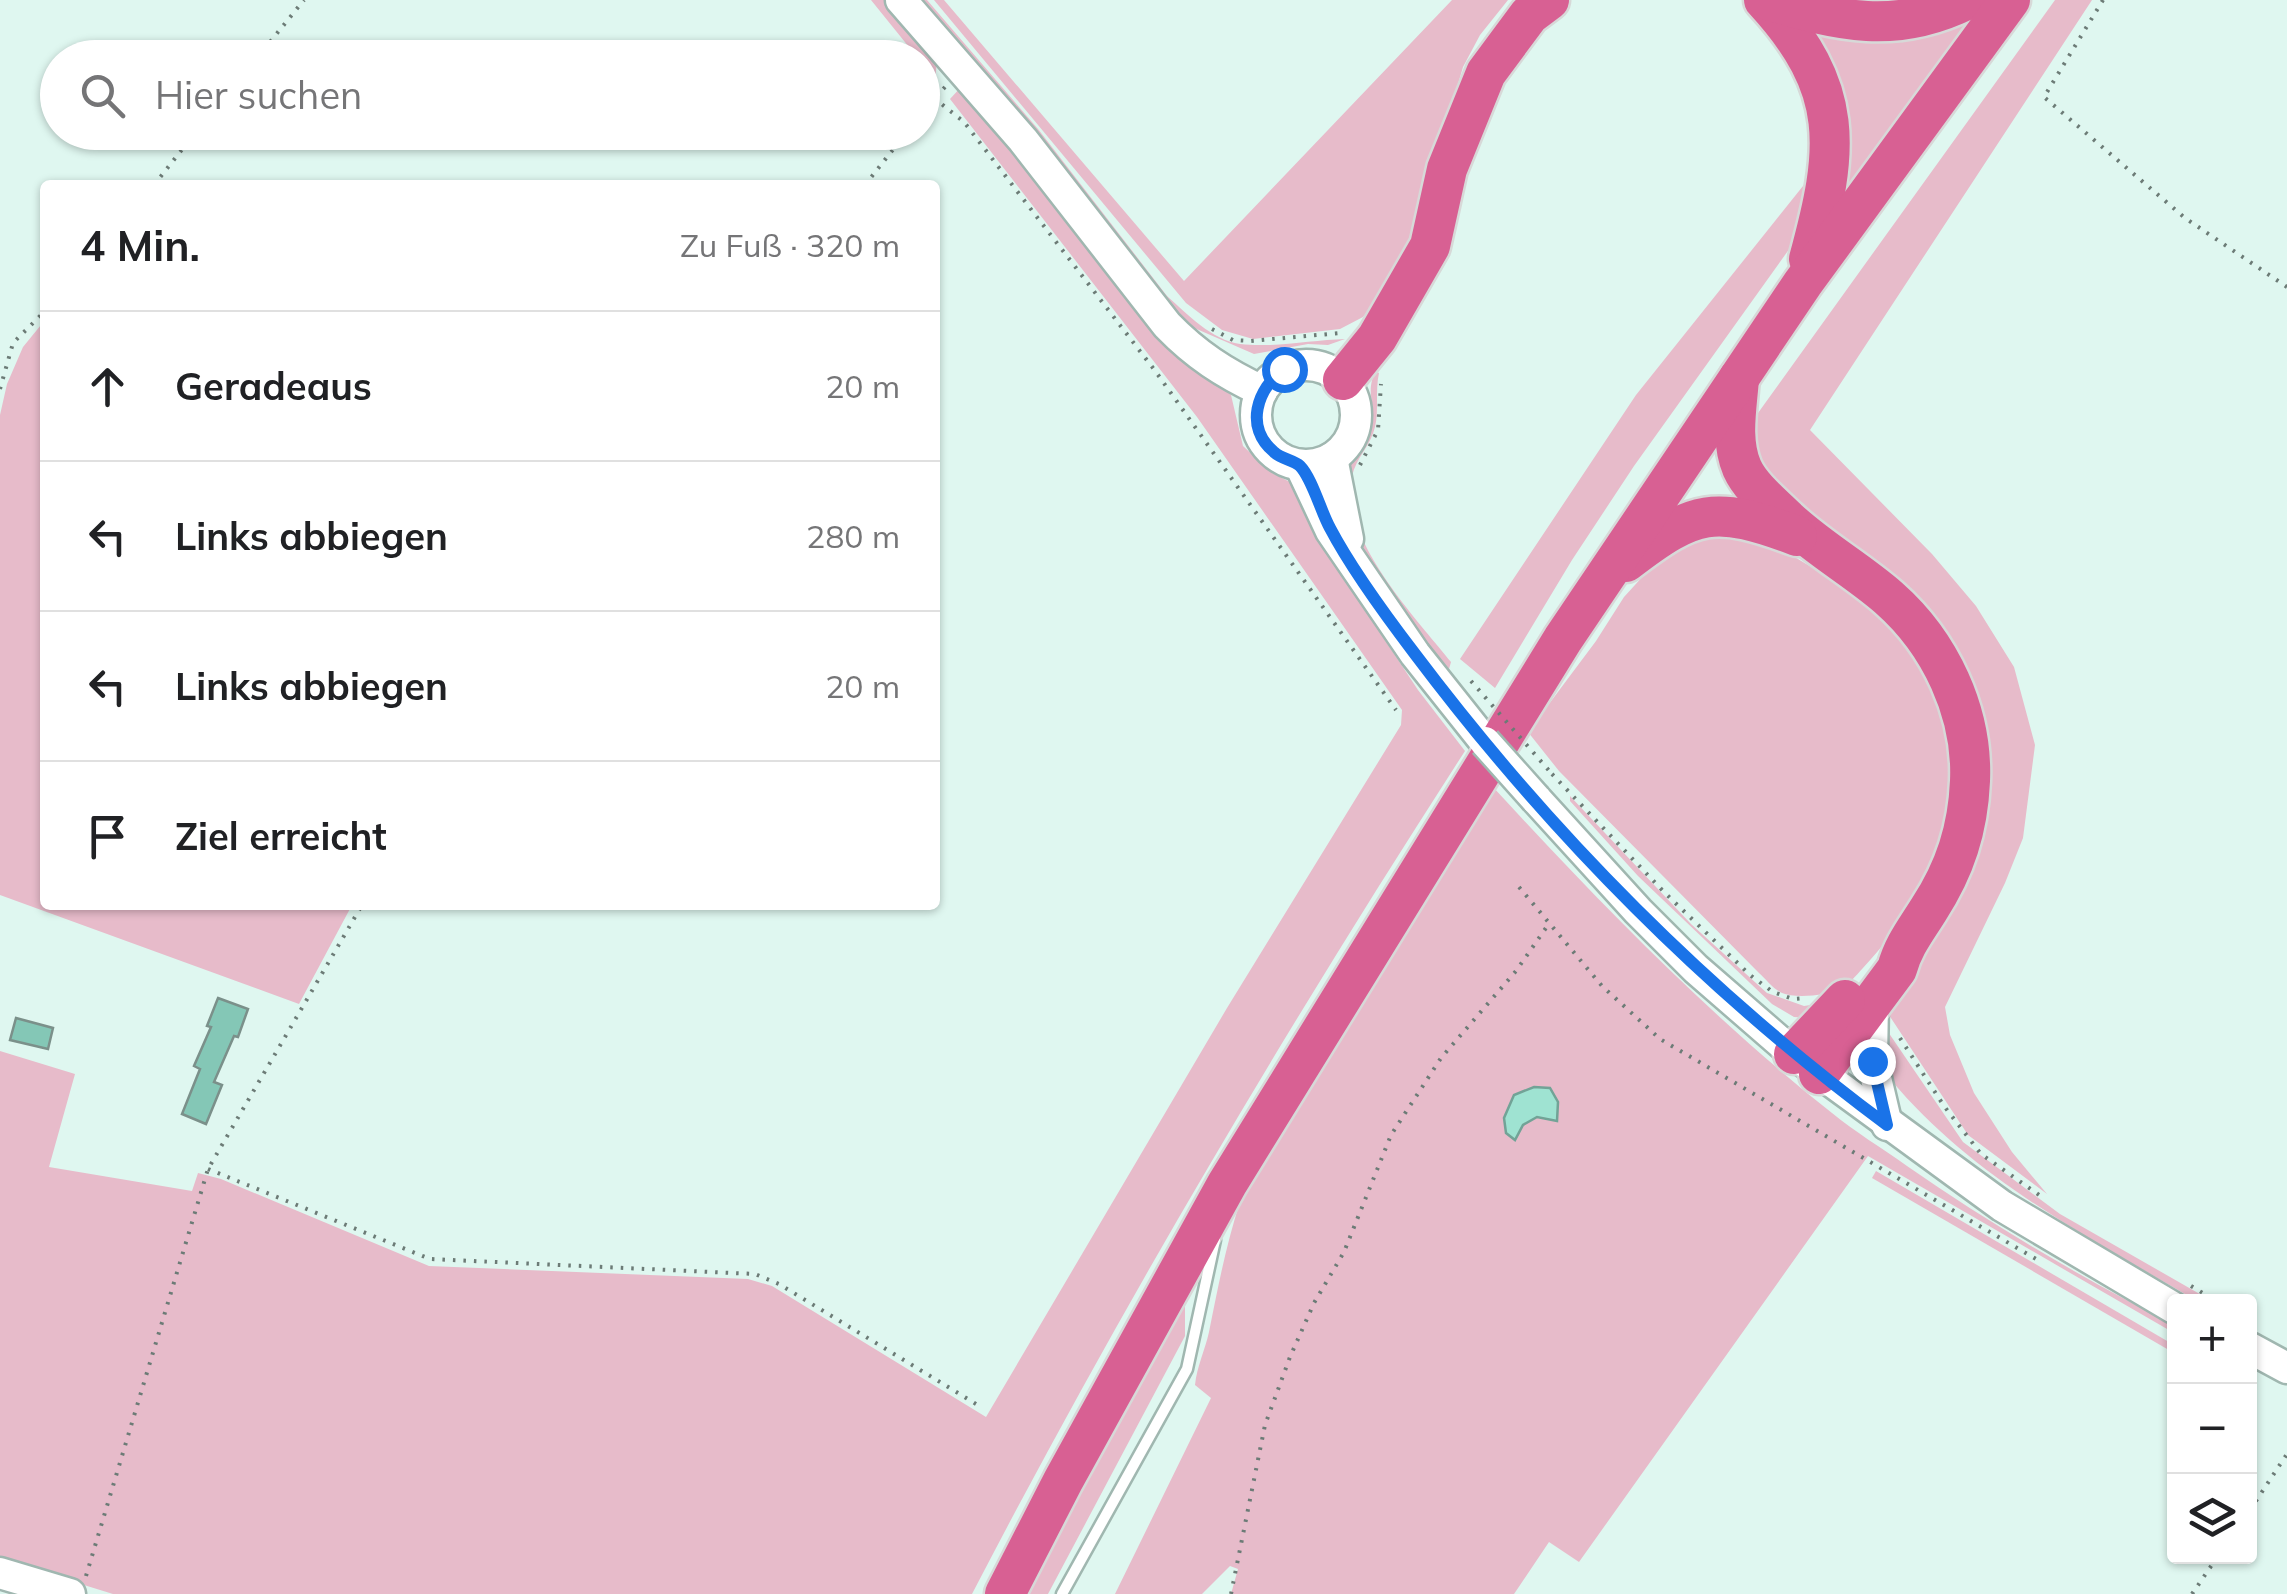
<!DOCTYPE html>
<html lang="de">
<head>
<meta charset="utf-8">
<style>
  :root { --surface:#fff; --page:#f2f2f2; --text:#202124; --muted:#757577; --line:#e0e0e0 }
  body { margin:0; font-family:Mulish,sans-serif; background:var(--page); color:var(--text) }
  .controls { position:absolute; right:30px; bottom:30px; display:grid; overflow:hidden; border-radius:10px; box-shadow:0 2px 8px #0004 }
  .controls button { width:90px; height:90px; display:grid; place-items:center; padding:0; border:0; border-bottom:2px solid var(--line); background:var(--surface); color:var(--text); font:50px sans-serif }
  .stop { position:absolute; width:30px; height:30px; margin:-22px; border:8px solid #1a73e8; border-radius:50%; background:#fff }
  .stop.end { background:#1a73e8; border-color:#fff; box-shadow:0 2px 10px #0008 }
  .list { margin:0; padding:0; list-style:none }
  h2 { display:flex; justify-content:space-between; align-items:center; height:130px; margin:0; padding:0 40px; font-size:42px }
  h2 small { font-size:32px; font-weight:400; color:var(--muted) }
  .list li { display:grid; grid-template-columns:65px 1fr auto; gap:30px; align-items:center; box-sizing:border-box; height:150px; padding:0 40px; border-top:2px solid var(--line) }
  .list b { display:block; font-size:38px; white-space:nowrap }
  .list em { font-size:32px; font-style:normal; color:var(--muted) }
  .icon { flex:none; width:55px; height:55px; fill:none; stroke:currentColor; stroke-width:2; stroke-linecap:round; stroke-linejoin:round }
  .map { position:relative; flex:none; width:2287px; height:1594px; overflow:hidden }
  .search { position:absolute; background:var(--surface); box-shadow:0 2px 8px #0004; left:40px; top:40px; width:900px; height:110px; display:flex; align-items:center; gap:25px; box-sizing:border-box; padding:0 35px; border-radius:55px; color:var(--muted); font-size:38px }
  .panel { position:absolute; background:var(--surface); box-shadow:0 2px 8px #0004; left:40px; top:180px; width:900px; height:730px; border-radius:10px }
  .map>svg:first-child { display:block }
  .green { fill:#e7bbca }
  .water { fill:#9fe3d2; stroke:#72a397; stroke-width:2.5 }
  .building { fill:#84c7b6; stroke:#7b908a; stroke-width:2.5 }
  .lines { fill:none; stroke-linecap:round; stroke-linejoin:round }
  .lane-casing { stroke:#a0b7b0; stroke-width:15 }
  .secondary-casing { stroke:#a0b7b0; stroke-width:35 }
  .highway-casing { stroke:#d7d9d8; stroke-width:45 }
  .path { stroke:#6c7b76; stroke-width:4; stroke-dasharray:2.5 8; stroke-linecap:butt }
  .lane { stroke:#fff; stroke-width:10 }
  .secondary { stroke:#fff; stroke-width:30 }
  .highway { stroke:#d86093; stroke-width:40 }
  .secondary-bridge-casing { stroke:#a0b7b0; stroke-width:35; stroke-linecap:butt }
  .path-bridge { stroke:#6c7b76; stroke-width:4; stroke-dasharray:2.5 8; stroke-linecap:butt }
  .secondary-bridge { stroke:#fff; stroke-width:30 }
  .route { stroke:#1a73e8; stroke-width:12 }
</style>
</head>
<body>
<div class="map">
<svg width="2287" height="1594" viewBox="0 0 2287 1594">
  <rect width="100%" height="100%" fill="#dff7f0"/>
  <g class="green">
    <path d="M871,0H885L937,60L935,81L923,65L922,58L917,57Z"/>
    <path d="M918,0H927L1038,129L1167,296C1187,314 1212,340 1240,344C1273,348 1312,340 1345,339L1328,345L1308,344L1254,354L1192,327L1168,303Z"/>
    <path d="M934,0H944L1184,281L1452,0H1508L1480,35L1463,67L1405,265L1363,317L1340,329L1253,339L1222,330L1186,303Z"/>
    <path d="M1990,0L1833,205L1791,15Z"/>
    <path d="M2055,0H2092L1810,430L1932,554L1976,606L2014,667L2035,745L2023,838L2005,883L1945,1007L1950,1035L1974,1093L2012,1152L2047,1194L1968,1135L1885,1009L1930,945L1955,892L1978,713L1759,483L1752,460L1758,413Z"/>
    <path d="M961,87L1183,355L1231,395L1243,446L1272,473L1298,486L1340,572L1418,690L1465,751C1288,1025 1122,1305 972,1594H113L0,1559V1051L75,1074L49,1167L192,1191L198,1173L221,1179L429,1266L748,1279L772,1286L986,1417L1227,1008L1401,725L1402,710L1197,417L950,99Z"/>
    <path d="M1807,181L1795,241L1634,466L1572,560L1495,688L1460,659L1636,395Z"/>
    <path d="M45,320V905H352L299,1004L0,895V415L7,384L23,347Z"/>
    <path d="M1375,371L1379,373C1375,391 1379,410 1375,427C1371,445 1356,458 1352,476C1338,537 1416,618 1451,662L1449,669C1424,637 1364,573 1355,536C1349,514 1349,489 1346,467C1359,451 1375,426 1372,404C1370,390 1370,385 1375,371Z"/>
    <path d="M1753,532C1811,569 1884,602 1920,662C1949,712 1960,776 1945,832C1940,852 1931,878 1921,896C1915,908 1851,985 1842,989C1828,995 1796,999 1782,993C1773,989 1766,979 1759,973L1559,771L1528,732L1596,641L1624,597L1655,563L1692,536Z"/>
    <path d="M1492,786C1599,902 1708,1015 1832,1113C1855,1132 1882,1148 1907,1166C1992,1225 2082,1278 2174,1325V1333L1868,1156L1579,1562L1549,1542L1514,1594H1231L1238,1569L1230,1566L1202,1594H1115L1211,1398L1195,1385C1197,1366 1205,1350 1209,1332C1218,1287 1226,1245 1240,1202Z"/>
    <path d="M1570,796L1691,924L1767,993L1804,1006L1817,1004L1808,1018L1794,1017L1772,1004L1638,876L1570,801Z"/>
    <path d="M1882,1023L1963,1142L2060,1214L2212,1301H2197C2089,1238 1973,1178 1891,1080L1886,1067Z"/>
    <path d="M1876,1171L2174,1345V1353L1872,1178Z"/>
    <path d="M1185,1300V1336L1048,1594H1022Z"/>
  </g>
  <path class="water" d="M1534,1087L1550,1088L1558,1102L1557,1121L1537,1117L1523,1125L1515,1140L1506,1133L1504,1118L1514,1095Z"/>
  <g class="building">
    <path d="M218,998L248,1009L238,1037L234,1036L214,1082L222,1085L206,1124L182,1114L200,1069L194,1066L211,1027L207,1026Z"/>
    <path d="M16,1018L53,1028L48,1049L10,1040Z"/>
  </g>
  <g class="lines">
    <g class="lane-casing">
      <path id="lane" d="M1062,1594L1187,1369L1215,1240"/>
    </g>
    <g class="secondary-casing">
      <g id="secondary">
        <path d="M901,0L1023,140L1167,325C1196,355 1224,373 1262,391"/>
        <circle cx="1306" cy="415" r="50"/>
        <path d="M1332,458L1348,539"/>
        <path d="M1300,465L1331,531L1415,654L1485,742"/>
        <path d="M1536,799L1638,911L1696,969L1794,1054L2002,1206L2174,1308"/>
        <path d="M1873,1001L1872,1061L1887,1125"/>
        <path d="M2250,1348L2287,1368"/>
        <path d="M0,1573L70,1594"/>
      </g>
    </g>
    <g class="highway-casing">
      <g id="highway">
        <path d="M1764,0C1846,89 1839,149 1809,259"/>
        <path d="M1768,0C1839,21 1895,35 1966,0"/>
        <path d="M1739,378C1737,407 1730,440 1742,468C1751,488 1772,504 1787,519C1819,549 1857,570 1889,598C1940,643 1973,712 1970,781C1968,829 1955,869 1929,909C1916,930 1903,946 1897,969L1819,1074"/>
        <path d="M1343,380L1377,338L1430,246L1447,169L1486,73L1529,15L1549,0"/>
        <path d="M1626,562C1695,509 1714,505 1797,536"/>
        <path d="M1794,1054L1845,1000"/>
        <path d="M1005,1594L1063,1481L1227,1184L1563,639L1803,283L2010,0"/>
      </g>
    </g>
    <g class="path">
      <path d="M2103,0L2044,97L2185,218L2287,287"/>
      <path d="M257,58L304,0"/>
      <path d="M934,98L964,122L1156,372L1396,710"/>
      <path d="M922,112L945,87"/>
      <path d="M154,185L196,132"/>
      <path d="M865,185L907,132"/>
      <path d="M1212,329L1233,340L1251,341L1340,333"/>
      <path d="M0,389L13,343L45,311"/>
      <path d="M1360,465L1378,430L1381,384"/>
      <path d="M1552,774L1664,892L1750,975L1773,992L1793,999L1806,998"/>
      <path d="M1519,887L1602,986L1660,1039L2036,1259"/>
      <path d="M1900,1038L1944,1106L1981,1154L2042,1197"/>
      <path d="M208,1169L430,1259L755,1274L779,1284L981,1407"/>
      <path d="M2191,1286L2218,1302"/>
      <path d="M2250,1510L2287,1454"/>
      <path d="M86,1576L208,1169L362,905"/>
      <path d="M1231,1594L1265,1425L1290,1357L1314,1303L1344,1252L1391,1135L1441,1058L1516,971L1548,925"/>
      <path d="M2192,1594L2218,1556"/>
    </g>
    <use href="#lane" class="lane"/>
    <use href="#secondary" class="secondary"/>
    <use href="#highway" class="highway"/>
    <g class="secondary-bridge-casing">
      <path id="secondary-bridge" d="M1485,742L1536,799"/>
    </g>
    <path class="path-bridge" d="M1471,681L1552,774"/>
    <use href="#secondary-bridge" class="secondary-bridge"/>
  </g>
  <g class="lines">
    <path class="route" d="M1284,369C1257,389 1244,427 1274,452C1281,459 1294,460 1300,466C1312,478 1321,512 1330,528C1352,570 1386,616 1415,654C1549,832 1708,992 1887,1125L1872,1061"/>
  </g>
</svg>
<div class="controls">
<button>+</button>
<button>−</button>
<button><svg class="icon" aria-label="layers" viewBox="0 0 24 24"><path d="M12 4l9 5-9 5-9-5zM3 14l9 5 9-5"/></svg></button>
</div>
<div class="stop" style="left:1284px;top:369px"></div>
<div class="stop end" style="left:1872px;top:1061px"></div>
<div class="search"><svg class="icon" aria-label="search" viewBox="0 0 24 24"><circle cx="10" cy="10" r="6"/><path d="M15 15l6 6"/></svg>Hier suchen</div>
<section class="panel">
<h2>4 Min.<small>Zu Fuß · 320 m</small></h2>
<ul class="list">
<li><svg class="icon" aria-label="ahead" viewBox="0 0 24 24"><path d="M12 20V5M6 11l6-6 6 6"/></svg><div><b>Geradeaus</b></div><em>20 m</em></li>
<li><svg class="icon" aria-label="left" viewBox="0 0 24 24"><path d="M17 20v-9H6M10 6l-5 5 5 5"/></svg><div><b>Links abbiegen</b></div><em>280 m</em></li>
<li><svg class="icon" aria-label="left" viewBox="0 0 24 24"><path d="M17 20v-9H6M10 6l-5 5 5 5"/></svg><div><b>Links abbiegen</b></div><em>20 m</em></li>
<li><svg class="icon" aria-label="arrive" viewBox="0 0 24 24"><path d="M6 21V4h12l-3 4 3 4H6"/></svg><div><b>Ziel erreicht</b></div></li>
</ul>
</section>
</div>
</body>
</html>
